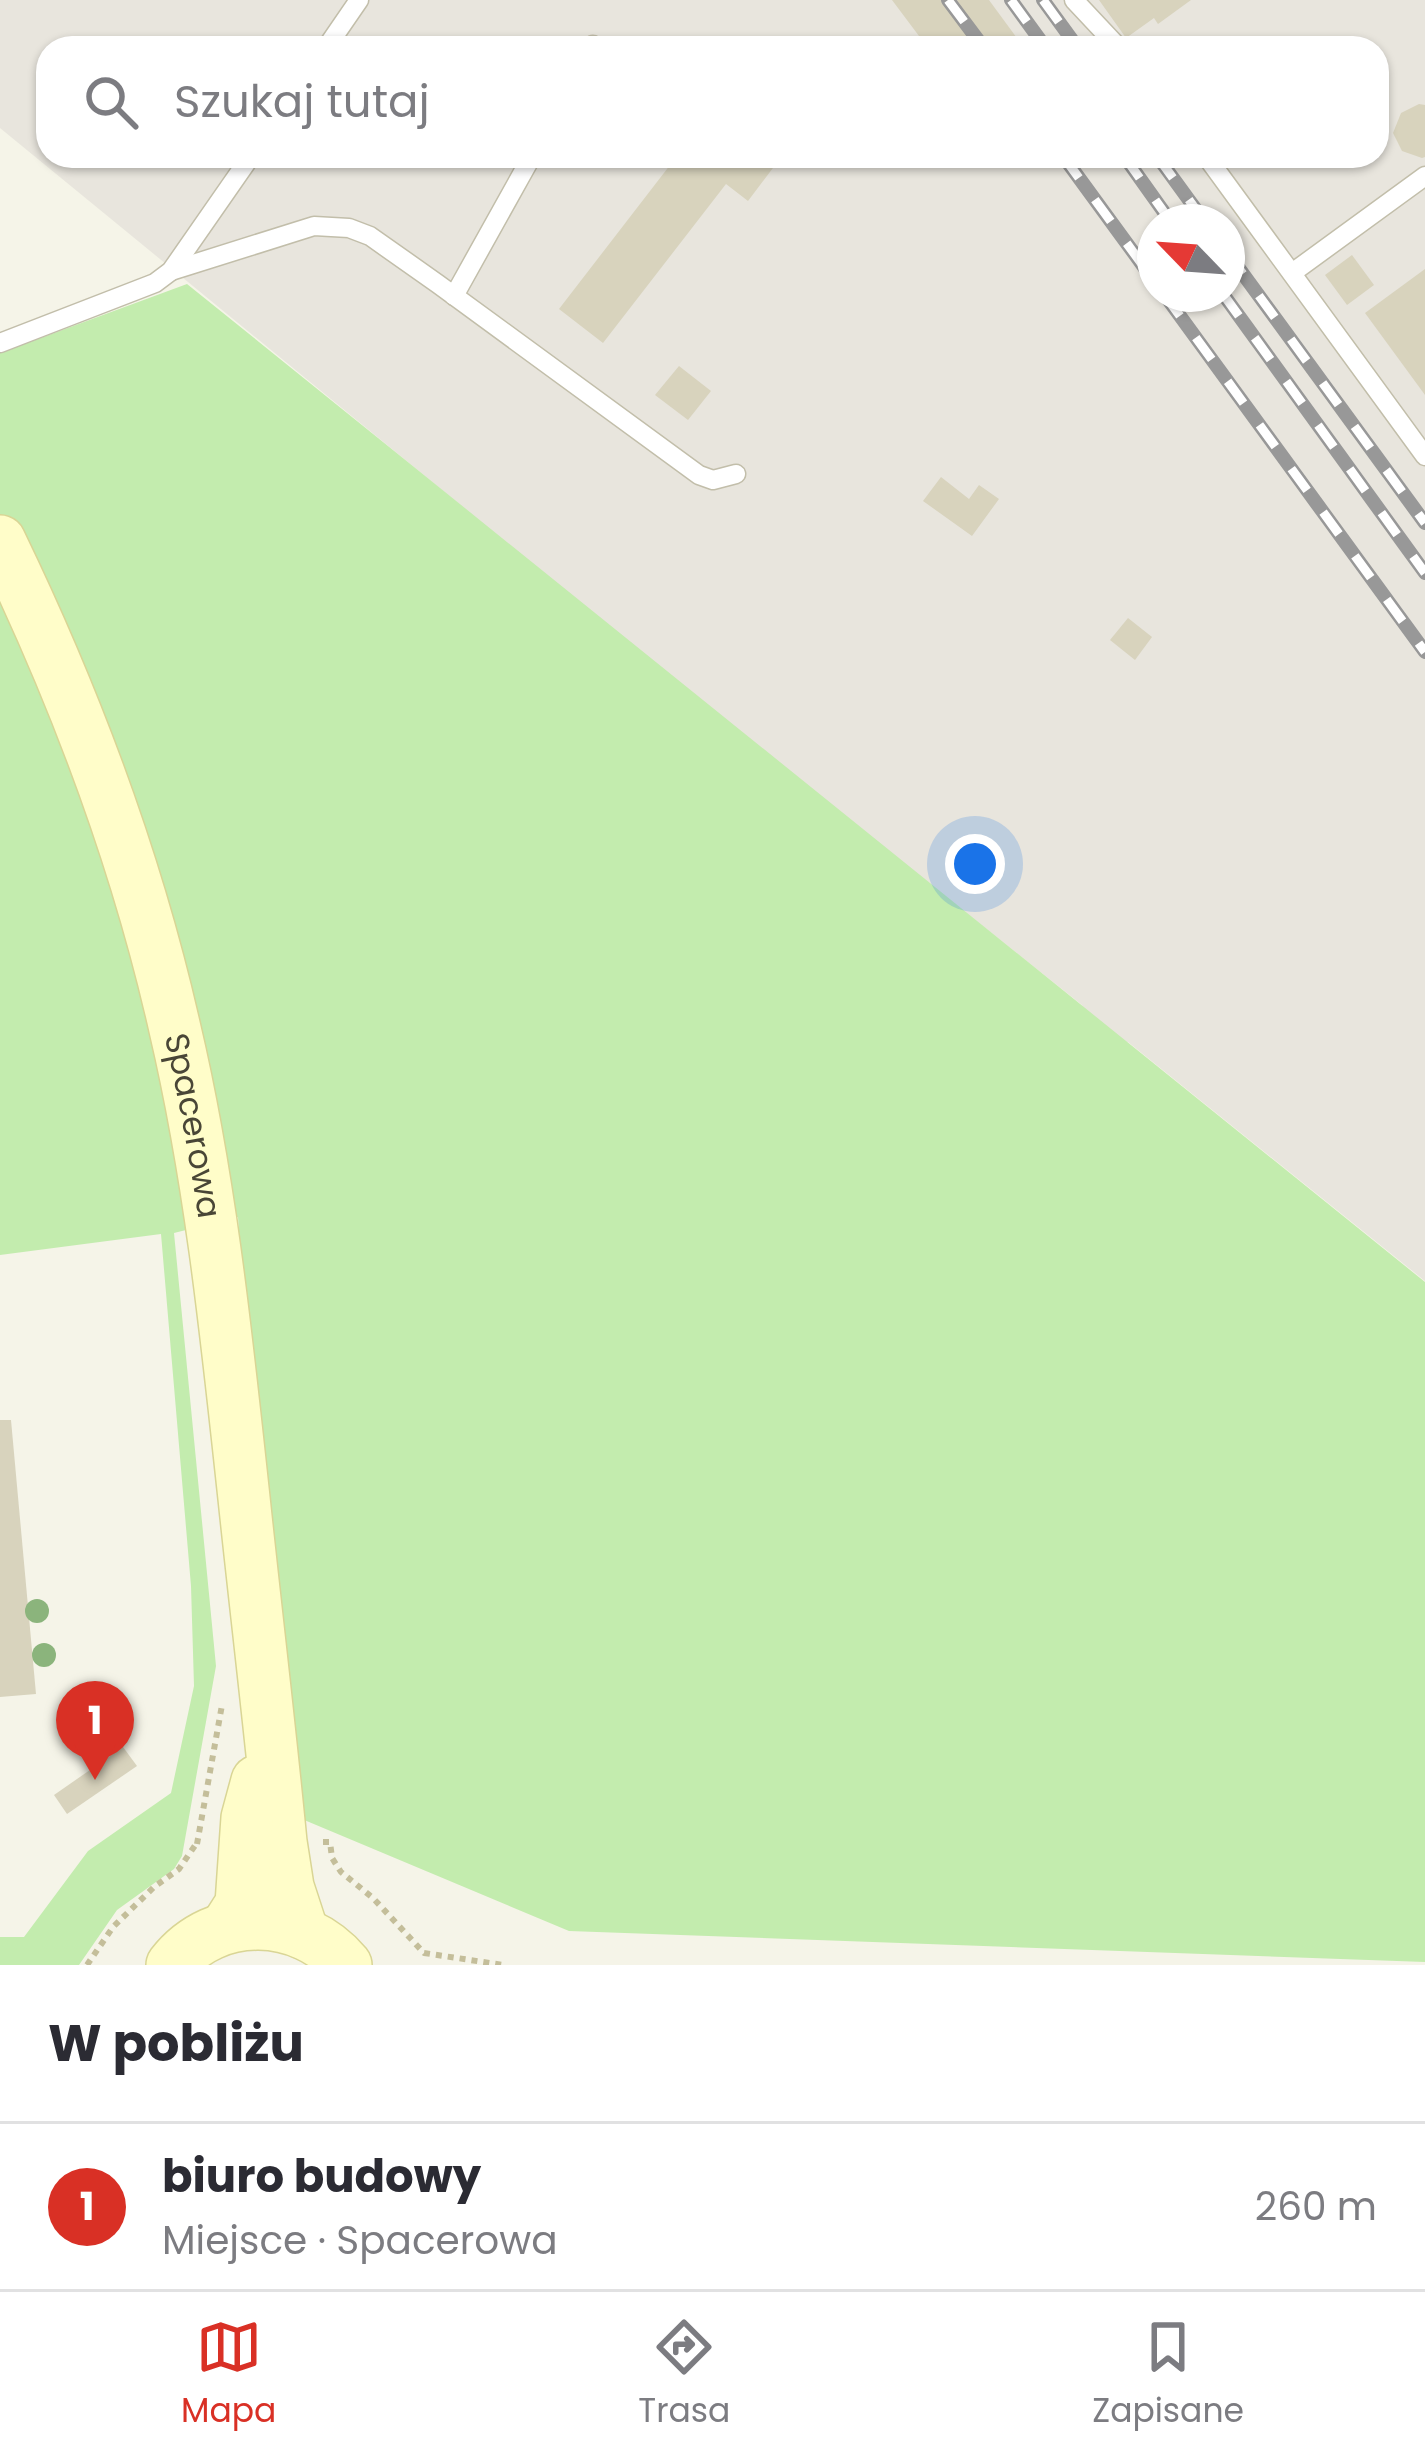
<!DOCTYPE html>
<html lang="pl">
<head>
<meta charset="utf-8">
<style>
  :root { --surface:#fff; --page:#f2f2f3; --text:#2b2b33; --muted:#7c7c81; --line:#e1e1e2; --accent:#d93025 }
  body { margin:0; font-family:Poppins,sans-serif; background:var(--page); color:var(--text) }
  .compass { position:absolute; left:1137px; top:204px; width:108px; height:108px; border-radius:50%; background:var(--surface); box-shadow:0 3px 9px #0004; rotate:295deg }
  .you { position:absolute; left:975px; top:864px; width:42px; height:42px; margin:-30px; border:9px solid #fff; border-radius:50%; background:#1a73e8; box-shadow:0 0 0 18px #1a73e833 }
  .badge { display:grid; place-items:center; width:78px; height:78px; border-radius:50%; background:var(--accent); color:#fff; font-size:39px; font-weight:700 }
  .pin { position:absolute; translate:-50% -99px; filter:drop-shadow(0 3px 6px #0008) }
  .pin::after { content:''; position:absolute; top:63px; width:42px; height:36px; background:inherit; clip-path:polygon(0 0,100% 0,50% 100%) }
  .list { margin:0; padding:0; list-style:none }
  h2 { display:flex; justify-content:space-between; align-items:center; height:156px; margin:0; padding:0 48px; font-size:51px }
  h2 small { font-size:39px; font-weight:400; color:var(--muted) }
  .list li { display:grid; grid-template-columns:78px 1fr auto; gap:36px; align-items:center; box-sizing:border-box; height:168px; padding:0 48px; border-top:3px solid var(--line) }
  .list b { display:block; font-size:45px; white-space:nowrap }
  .list p { margin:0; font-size:39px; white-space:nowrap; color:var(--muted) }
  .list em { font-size:39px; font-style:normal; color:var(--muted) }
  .icon { flex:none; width:66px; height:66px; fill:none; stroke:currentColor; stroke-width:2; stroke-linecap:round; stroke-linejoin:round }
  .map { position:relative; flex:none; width:1425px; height:1965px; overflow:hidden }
  .search { position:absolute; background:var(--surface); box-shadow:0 3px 9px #0004; left:36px; right:36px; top:36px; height:132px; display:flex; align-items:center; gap:30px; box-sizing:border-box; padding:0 42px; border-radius:36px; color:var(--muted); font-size:45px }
  .sheet { height:324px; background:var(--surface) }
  nav { display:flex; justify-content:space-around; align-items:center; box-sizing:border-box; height:168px; border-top:3px solid var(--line); background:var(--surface); font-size:33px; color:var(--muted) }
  nav a { display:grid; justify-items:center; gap:6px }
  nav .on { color:var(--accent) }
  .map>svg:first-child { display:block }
  .industrial { fill:#e8e5dd; fill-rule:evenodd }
  .green { fill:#c3ecae }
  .building { fill:#d8d3bd }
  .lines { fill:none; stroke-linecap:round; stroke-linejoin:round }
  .lane-casing { stroke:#c2beaa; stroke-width:21 }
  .secondary-casing { stroke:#d9d595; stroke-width:54 }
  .path { stroke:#c4be9a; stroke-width:6; stroke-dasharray:6 6; stroke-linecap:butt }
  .lane { stroke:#fff; stroke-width:18 }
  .secondary { stroke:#fffdc9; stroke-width:51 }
  .rail-casing { stroke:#989898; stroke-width:14 }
  .rail { stroke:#fff; stroke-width:9; stroke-dasharray:27; stroke-linecap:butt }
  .tree { fill:#8bb47c }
  .labels { text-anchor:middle; stroke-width:12; stroke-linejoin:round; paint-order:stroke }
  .street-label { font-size:33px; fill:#494636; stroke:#fff }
</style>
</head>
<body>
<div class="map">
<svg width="1425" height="1965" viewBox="0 0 1425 1965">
  <rect width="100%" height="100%" fill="#f5f4e8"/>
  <path class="industrial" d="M0,0H1425V1281L1128,1042L1095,1046L1082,1005L696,698L0,128ZM48,48H1377V156H48ZM1155,222H1227V294H1155Z"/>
  <path class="green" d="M187,284L1425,1282V1962L569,1931L278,1809L238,1217L174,1233L216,1666L182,1856L174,1869L117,1910L79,1965H0V1937H24L88,1851L171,1793L194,1686L191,1586L161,1234L0,1255V353Z"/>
  <g class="building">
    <path d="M892,0H989L1022,45L1017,48H928Z"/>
    <path d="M1099,0H1191L1158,24L1154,18L1126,38Z"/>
    <path d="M1419,104L1425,105V157L1422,158L1402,151L1393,133L1401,113Z"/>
    <path d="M677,156H782L748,201L726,184L603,343L559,309Z"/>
    <path d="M1352,255L1374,285L1347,305L1325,275Z"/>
    <path d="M1425,269V395L1365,313Z"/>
    <path d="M679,366L711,391L688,420L655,395Z"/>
    <path d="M941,477L969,499L979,485L999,499L972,536L923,501Z"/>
    <path d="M1128,618L1152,637L1135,660L1110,640Z"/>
    <path d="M0,1420H11L36,1694L0,1697Z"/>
    <path d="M123,1747L137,1766L67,1814L54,1795Z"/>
  </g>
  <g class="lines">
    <g class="lane-casing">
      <g id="lane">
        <path d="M1074,0L1119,48"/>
        <path d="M326,48L359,0"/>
        <path d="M592,48L593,45"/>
        <path d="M1206,156L1425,456"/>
        <path d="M171,271L314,226L349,228L370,236L438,284L699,475L713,480L736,474"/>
        <path d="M1292,273L1425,176"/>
        <path d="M454,296L532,156"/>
        <path d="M0,343L155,283L171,271L251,156"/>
      </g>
    </g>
    <g class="secondary-casing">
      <g id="secondary">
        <path id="s1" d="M0,541C75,696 137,861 175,1029C211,1182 227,1341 244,1498C256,1612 270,1727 281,1842L288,1887L303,1933"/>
        <path d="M227,1926L241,1904L247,1818L257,1781"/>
        <path d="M172,1965C215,1909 302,1912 346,1965"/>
      </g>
    </g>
    <g class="path">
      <path d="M323,1842H330L332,1858L341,1872L373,1898L424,1953L503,1965"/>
      <path d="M197,1844L222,1705"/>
      <path d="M87,1965L113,1927L154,1887L179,1869L196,1844"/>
    </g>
    <use href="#lane" class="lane"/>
    <use href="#secondary" class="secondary"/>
    <g class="rail-casing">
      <g id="rail">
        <path d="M948,0L984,48"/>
        <path d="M1011,0L1046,48"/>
        <path d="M1043,0L1078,48"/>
        <path d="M1063,156L1155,282"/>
        <path d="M1124,156L1171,222"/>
        <path d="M1157,156L1205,222"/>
        <path d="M1227,252L1425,523"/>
        <path d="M1164,294L1425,652"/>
        <path d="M1223,294L1425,573"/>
      </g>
    </g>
    <use href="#rail" class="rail"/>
  </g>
  <g class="tree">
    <circle cx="37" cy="1611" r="12"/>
    <circle cx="44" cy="1655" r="12"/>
  </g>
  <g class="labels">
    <g class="street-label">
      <text dy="12" stroke="none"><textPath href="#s1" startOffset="618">Spacerowa</textPath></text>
    </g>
  </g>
</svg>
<svg class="compass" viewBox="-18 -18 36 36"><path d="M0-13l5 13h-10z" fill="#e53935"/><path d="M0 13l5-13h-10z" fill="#7c7c81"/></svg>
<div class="you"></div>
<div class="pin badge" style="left:95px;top:1780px">1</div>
<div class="search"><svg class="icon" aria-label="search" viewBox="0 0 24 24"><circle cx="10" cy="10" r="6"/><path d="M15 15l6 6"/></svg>Szukaj tutaj</div>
</div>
<section class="sheet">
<h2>W pobliżu<small></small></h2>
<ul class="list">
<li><span class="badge">1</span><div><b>biuro budowy</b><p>Miejsce · Spacerowa</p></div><em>260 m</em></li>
</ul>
</section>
<nav>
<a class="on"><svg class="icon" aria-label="map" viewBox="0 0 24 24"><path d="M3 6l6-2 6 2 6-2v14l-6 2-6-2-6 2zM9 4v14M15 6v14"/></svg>Mapa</a>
<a><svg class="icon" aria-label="directions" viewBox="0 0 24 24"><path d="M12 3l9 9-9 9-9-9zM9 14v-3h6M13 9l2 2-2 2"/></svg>Trasa</a>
<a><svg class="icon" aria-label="saved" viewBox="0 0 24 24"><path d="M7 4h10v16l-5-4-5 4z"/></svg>Zapisane</a>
</nav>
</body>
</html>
